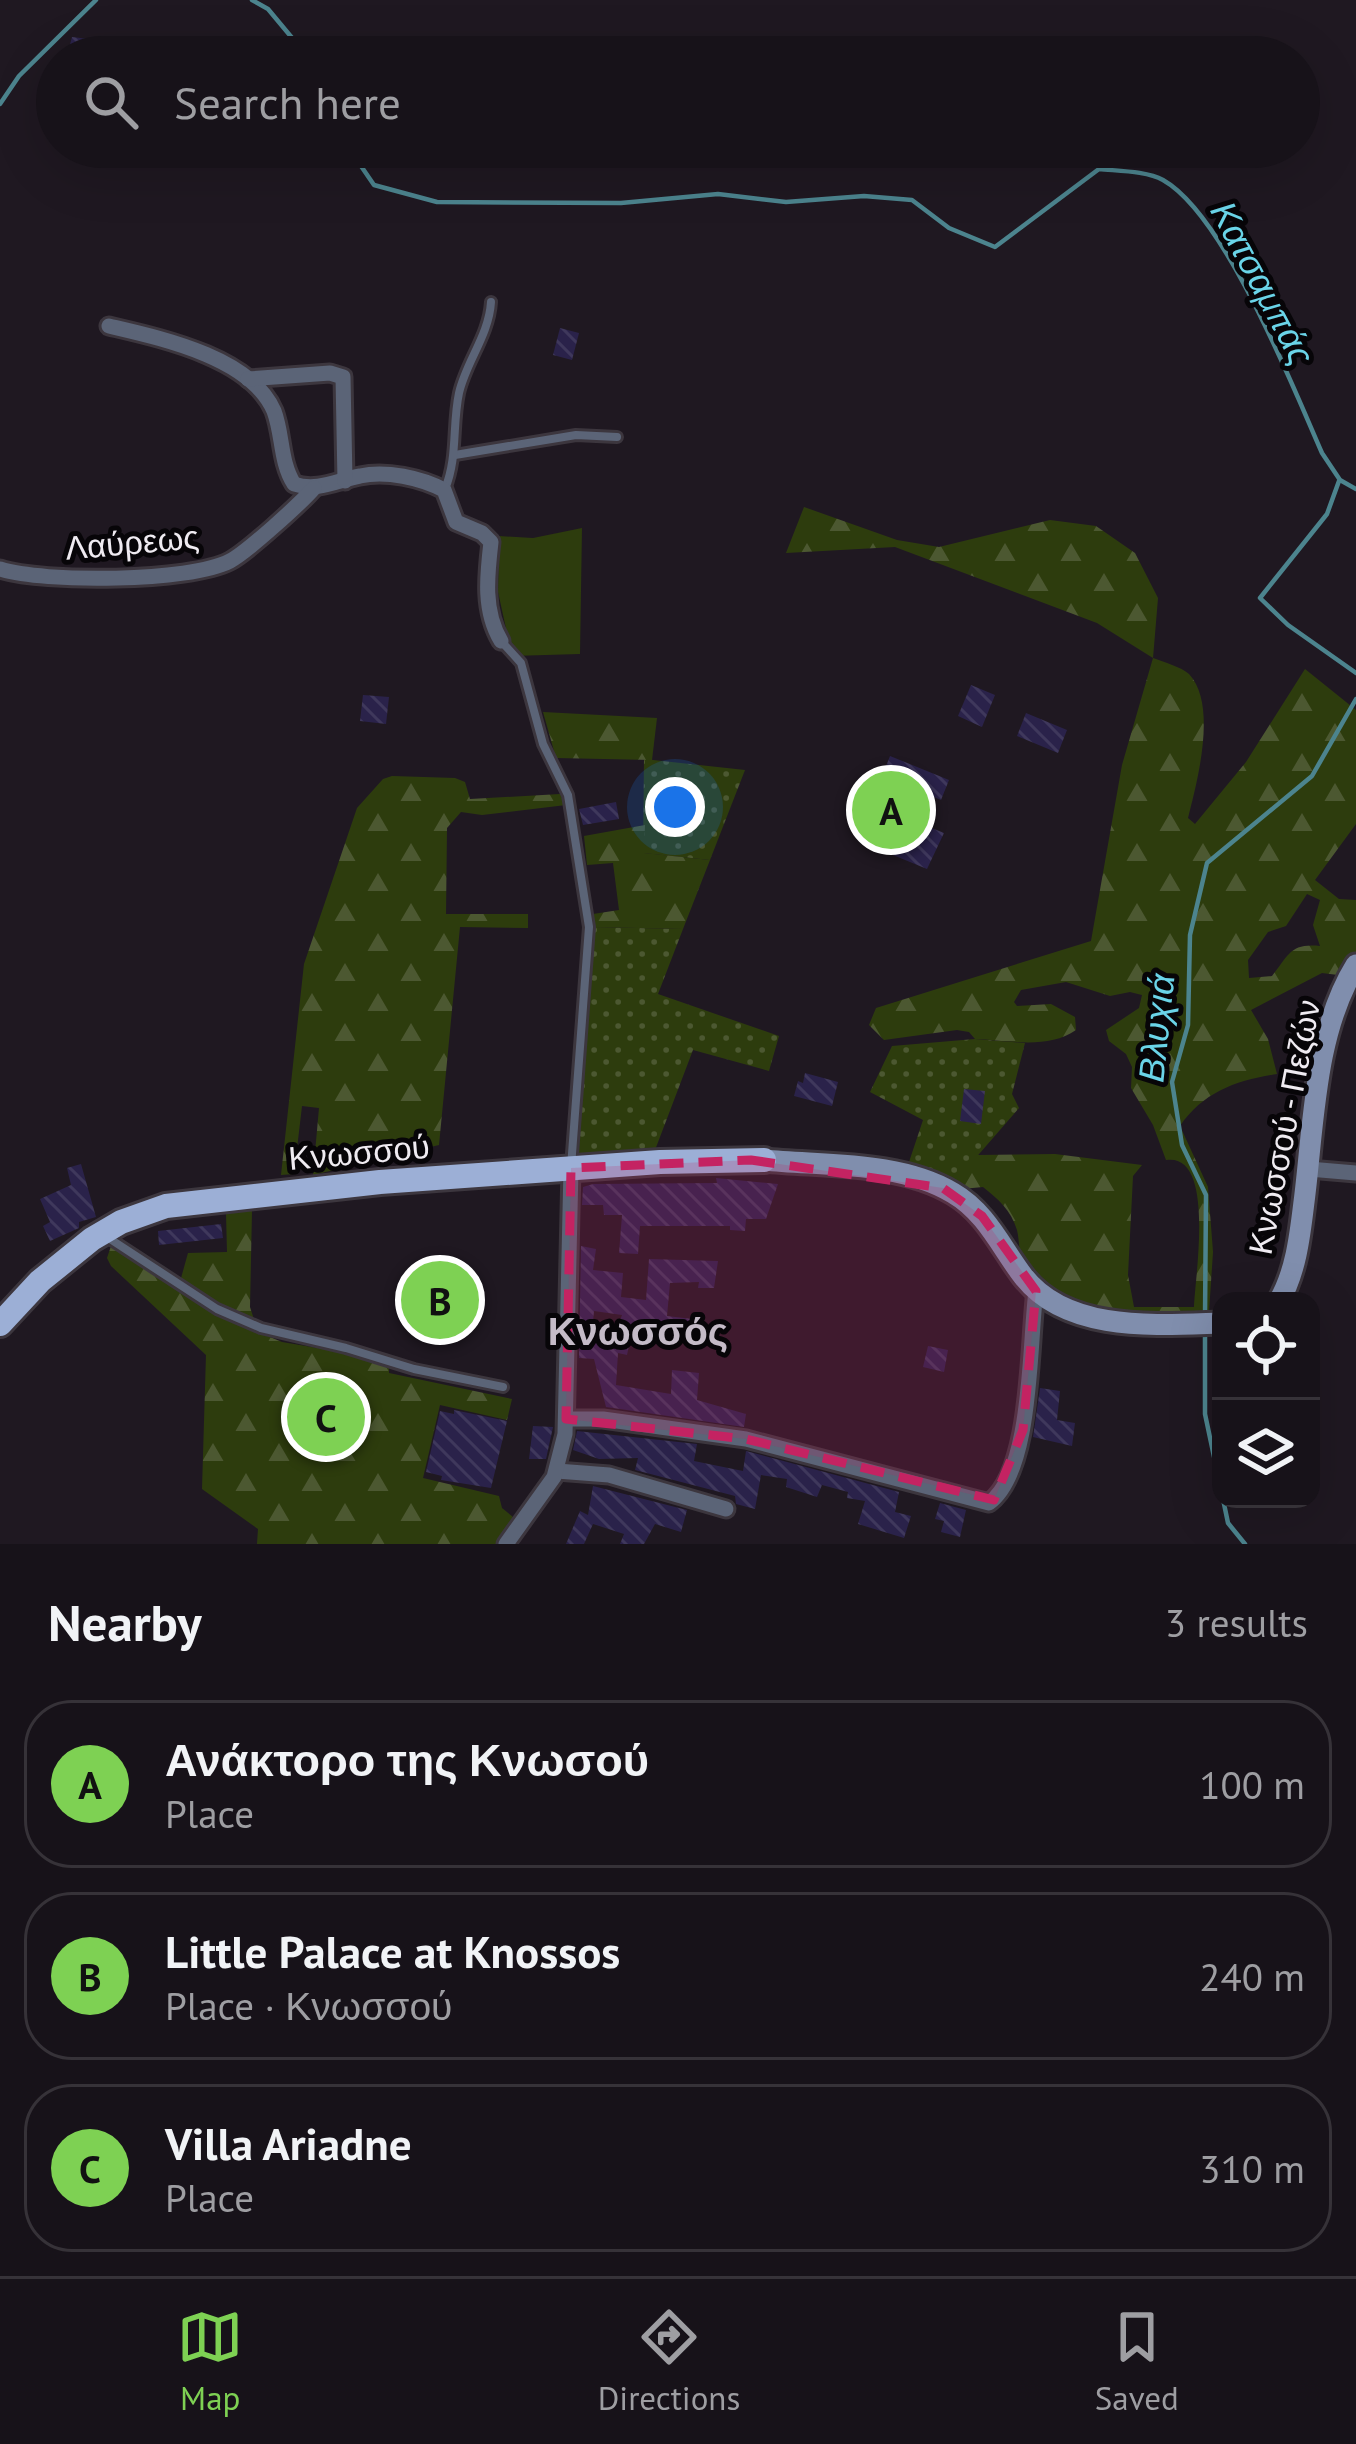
<!DOCTYPE html>
<html lang="en">
<head>
<meta charset="utf-8">
<style>
  :root { --surface:#171219; --page:#201b22; --text:#f1f3f6; --muted:#9e9ea2; --line:#363238; --accent:#7ed153 }
  body { margin:0; font-family:"PT Sans",sans-serif; background:var(--page); color:var(--text) }
  .controls { position:absolute; right:36px; bottom:36px; display:grid; overflow:hidden; border-radius:24px; box-shadow:0 12px 48px #0002 }
  .controls button { width:108px; height:108px; display:grid; place-items:center; padding:0; border:0; border-bottom:3px solid var(--line); background:var(--surface); color:var(--text); font:60px sans-serif }
  .you { position:absolute; left:675px; top:807px; width:42px; height:42px; margin:-30px; border:9px solid #fff; border-radius:50%; background:#1a73e8; box-shadow:0 0 0 18px #1a73e833 }
  .badge { display:grid; place-items:center; width:78px; height:78px; border-radius:50%; background:var(--accent); color:#111; font-size:39px; font-weight:700 }
  .pin { position:absolute; translate:-50% -50%; border:6px solid #fff; box-shadow:0 3px 12px #0006 }
  .list { margin:0; padding:0; list-style:none }
  h2 { display:flex; justify-content:space-between; align-items:center; height:156px; margin:0; padding:0 48px; font-size:51px }
  h2 small { font-size:39px; font-weight:400; color:var(--muted) }
  .list li { display:grid; grid-template-columns:78px 1fr auto; gap:36px; align-items:center; box-sizing:border-box; height:168px; margin:0 24px 24px; padding:0 24px; border:3px solid var(--line); border-radius:48px }
  .list b { display:block; font-size:45px; white-space:nowrap }
  .list p { margin:0; font-size:39px; white-space:nowrap; color:var(--muted) }
  .list em { font-size:39px; font-style:normal; color:var(--muted) }
  .icon { flex:none; width:66px; height:66px; fill:none; stroke:currentColor; stroke-width:2; stroke-linecap:round; stroke-linejoin:round }
  .map { position:relative; flex:none; width:1356px; height:1544px; overflow:hidden }
  .search { position:absolute; background:var(--surface); box-shadow:0 12px 48px #0002; left:36px; right:36px; top:36px; height:132px; display:flex; align-items:center; gap:30px; box-sizing:border-box; padding:0 42px; border-radius:66px; color:var(--muted); font-size:45px }
  .sheet { height:732px; background:var(--surface) }
  nav { display:flex; justify-content:space-around; align-items:center; box-sizing:border-box; height:168px; border-top:3px solid var(--line); background:var(--surface); font-size:33px; color:var(--muted) }
  nav a { display:grid; justify-items:center; gap:6px }
  nav .on { color:var(--accent) }
  .map>svg:first-child { display:block }
  .grass { fill:url(#grass-dots) }
  .forest { fill:url(#forest-firs); fill-rule:evenodd }
  .green { fill:#2d3c0d }
  .lines { fill:none; stroke-linecap:round; stroke-linejoin:round }
  .stream { stroke:#4c848e; stroke-width:4.5 }
  .building { fill:url(#building-back-hatch); fill-rule:evenodd }
  .lane-casing { stroke:#3c363e; stroke-width:14 }
  .street-casing { stroke:#3c363e; stroke-width:21 }
  .secondary-casing { stroke:#3c363e; stroke-width:27 }
  .primary-casing { stroke:#3c363e; stroke-width:30 }
  .lane { stroke:#5b6477; stroke-width:8 }
  .street { stroke:#5b6477; stroke-width:15 }
  .secondary { stroke:#808ead; stroke-width:21 }
  .primary { stroke:#9cafd6; stroke-width:24 }
  .marked { fill:#c42362; fill-opacity:0.2; stroke:#c42362; stroke-width:9; stroke-dasharray:24 15; stroke-linejoin:round }
  .labels { text-anchor:middle; stroke-width:10; stroke-linejoin:round; paint-order:stroke }
  .street-label { font-size:33px; fill:#efebf1; stroke:#070508 }
  .water-label { font-size:36px; font-style:italic; fill:#6ad4e8; stroke:#070508 }
  .quarter-label { font-size:39px; font-weight:bold; fill:#c4bbc7; stroke:#070508 }
</style>
</head>
<body>
<div class="map">
<svg width="1356" height="1544" viewBox="0 0 1356 1544">
  <defs>
    <pattern id="grass-dots" width="8" height="8" patternUnits="userSpaceOnUse" patternTransform="scale(3)"><rect width="8" height="8" fill="#2d3c0d"/><path d="M2 2h.1M6 6h.1" fill="none" stroke="#4c5831" stroke-width="1.8" stroke-linecap="round"/></pattern>
    <pattern id="forest-firs" width="22" height="20" patternUnits="userSpaceOnUse" patternTransform="scale(3)"><rect width="22" height="20" fill="#2d3c0d"/><path d="M5 1l3.5 6h-7zM16 11l3.5 6h-7z" fill="#4c5831"/></pattern>
    <pattern id="building-back-hatch" width="6" height="6" patternUnits="userSpaceOnUse" patternTransform="scale(3)"><rect width="6" height="6" fill="#2a224a"/><path d="M-1 5l2 2M0 0l6 6M5-1l2 2" fill="none" stroke="#3f385c"/></pattern>
  </defs>
  <rect width="100%" height="100%" fill="#1f1821"/>
  <g class="grass">
    <path d="M644,759L745,770L710,860L643,853Z"/>
    <path d="M594,927L683,929L658,994L779,1036L769,1071L693,1050L652,1158H575Z"/>
    <path d="M975,1039L1025,1043L1012,1094L1019,1108L973,1161L948,1180L909,1162L923,1120L870,1092L892,1046Z"/>
  </g>
  <g class="forest">
    <path d="M804,507L897,540L939,547L1050,520L1096,526L1135,553L1158,598L1153,658C1164,662 1181,667 1189,674C1218,705 1197,782 1188,818L1195,824L1246,762L1305,669L1356,710V824L1315,880L1339,899L1356,900V953L1338,975L1322,973L1251,1010L1268,1039L1277,1074C1237,1080 1203,1092 1180,1126L1208,1187L1213,1252L1209,1312C1156,1329 1059,1312 1025,1266C1018,1256 1020,1242 1017,1230C1011,1210 998,1199 983,1187L962,1189L948,1180L977,1155L1055,1154L1142,1165L1133,1176L1128,1275L1134,1307H1194C1195,1276 1216,1152 1166,1160L1153,1125L1131,1088L1132,1067L1126,1054L1109,1041L1106,1030L1139,1008L1142,995L1130,992L1110,996L1066,982L1021,990L1014,1002L1017,1006L1051,1004L1075,1017L1076,1030C1048,1050 1007,1040 975,1039L969,1032L957,1030L884,1040L869,1025L876,1008L1091,941L1122,765L1153,658L1097,623L895,547L786,553ZM1307,894L1320,900L1313,925L1320,946C1290,943 1289,955 1272,976L1249,978L1248,960L1268,932L1286,926Z"/>
    <path d="M543,712L657,718L652,760L556,758Z"/>
    <path d="M392,776L455,778L465,782L470,799L560,794L566,805L482,815L461,812L447,828L446,914H528V928L460,927L439,1145L313,1175L319,1108L302,1106L294,1174L281,1175L304,964L357,808L383,779Z"/>
    <path d="M645,825L644,853L710,860L683,929L594,927L593,914L619,910L613,863L587,865L584,836Z"/>
    <path d="M252,1210L250,1307L258,1332L282,1342L341,1352L389,1368V1373L512,1399L507,1420L440,1405L423,1478L499,1496L502,1508L518,1521L507,1544H257L258,1529L202,1489L206,1355L111,1266L107,1258L112,1243L130,1259L178,1289L188,1253L227,1252L226,1213Z"/>
  </g>
  <path class="green" d="M582,528L580,654L512,656L498,592L499,536L533,538Z"/>
  <g class="lines">
    <g class="stream">
      <path d="M252,0L268,9L308,57"/>
      <path d="M0,104L19,76L96,0"/>
      <path d="M348,147L374,185L437,202L621,203L718,194L786,202L864,196L912,200L949,228L995,247L1099,169C1118,171 1147,171 1163,180C1225,215 1292,385 1322,453L1340,480L1356,489"/>
      <path d="M1339,481L1327,514L1260,598L1288,625L1356,673"/>
      <path d="M1205,1318L1206,1195L1182,1145L1172,1082L1188,1025L1190,935L1207,863L1312,776L1356,699"/>
      <path d="M1205,1329V1414L1221,1490"/>
      <path d="M1223,1499L1228,1523L1245,1544"/>
    </g>
  </g>
  <g class="building">
    <path d="M72,37L98,40L96,57L68,52Z"/>
    <path d="M560,328L579,333L572,360L553,355Z"/>
    <path d="M971,685L995,695L982,727L958,716Z"/>
    <path d="M363,695L389,697L386,724L360,721Z"/>
    <path d="M1026,713L1067,730L1058,753L1017,736Z"/>
    <path d="M890,756L949,780L941,800L900,783L897,792L879,784Z"/>
    <path d="M616,802L619,819L583,825L579,809Z"/>
    <path d="M910,819L944,833L927,869L893,855Z"/>
    <path d="M805,1073L838,1082L832,1106L794,1096L798,1081L803,1083Z"/>
    <path d="M964,1089L985,1091L981,1124L960,1121Z"/>
    <path d="M81,1164L96,1217L79,1222V1228L50,1241L43,1226L50,1222L40,1199L71,1185L67,1168Z"/>
    <path d="M716,1178L778,1184L766,1219H746L745,1231L730,1230V1226H640L638,1254L619,1253L622,1215H604L603,1205H582L583,1187L593,1184L717,1183Z"/>
    <path d="M221,1224L223,1238L159,1245L158,1231Z"/>
    <path d="M581,1246L596,1249L593,1270L623,1273L621,1297L646,1300L649,1259L718,1261L714,1288H698L699,1282L670,1283L667,1316L701,1320L700,1342L631,1336L627,1355L618,1353L616,1385L671,1394L672,1370L699,1373L697,1400L746,1414L744,1427L606,1407L594,1359L579,1358ZM594,1311L622,1315L614,1337L592,1333Z"/>
    <path d="M928,1346L948,1350L944,1372L923,1367Z"/>
    <path d="M296,1385L311,1388L309,1399L332,1404L333,1397L352,1401L350,1408L365,1411L357,1448L341,1444L343,1435L288,1423Z"/>
    <path d="M1040,1388L1060,1391L1057,1420L1075,1423L1072,1446L1033,1437Z"/>
    <path d="M454,1410L507,1421L491,1488L441,1480L442,1476L426,1472L440,1411L454,1414Z"/>
    <path d="M533,1426L553,1427L546,1459H529Z"/>
    <path d="M577,1431L697,1444L694,1461L743,1471L746,1451L899,1492L895,1512L911,1516L904,1538L858,1524L865,1501L847,1498L848,1492L822,1485L817,1497L786,1487L787,1479L761,1475L755,1509L736,1504L735,1496L635,1470L638,1458L599,1459L573,1450Z"/>
    <path d="M593,1486L687,1510L681,1532L655,1524L644,1544H620L624,1534L593,1524L584,1544H566L580,1511L588,1515Z"/>
    <path d="M940,1503L966,1510L960,1537L941,1532L944,1521L935,1519Z"/>
  </g>
  <g class="lines">
    <g class="lane-casing">
      <g id="lane">
        <path d="M455,455L576,435L617,437"/>
        <path d="M445,489C458,457 452,426 459,393C466,362 489,335 491,302"/>
        <path d="M502,642L521,663L543,744L568,795L589,927L571,1167"/>
        <path d="M107,1237L217,1309L261,1328L346,1348L414,1369L503,1387"/>
      </g>
    </g>
    <g class="street-casing">
      <g id="street">
        <path d="M109,326C160,338 251,357 274,411C283,435 280,462 294,484C317,492 338,480 360,476C386,470 421,478 444,490L456,522L482,533L491,542C487,576 483,611 501,641"/>
        <path d="M248,379L330,373L343,377L345,481"/>
        <path d="M0,569C43,583 190,582 230,561C247,552 301,503 314,488"/>
        <path d="M1309,1169L1356,1173"/>
        <path d="M566,1419H603L746,1439L989,1503C1033,1471 1029,1343 1036,1291"/>
        <path d="M557,1471L609,1475L726,1509"/>
        <path d="M506,1544L554,1477L565,1434L571,1168"/>
      </g>
    </g>
    <g class="secondary-casing">
      <g id="secondary">
        <path d="M764,1160C824,1166 900,1161 953,1193C986,1212 1001,1247 1023,1276C1067,1333 1157,1325 1221,1323"/>
        <path d="M1279,1301C1296,1272 1300,1235 1304,1202C1314,1124 1314,1033 1356,965"/>
      </g>
    </g>
    <g class="primary-casing">
      <path id="primary" d="M0,1324L40,1281L92,1239L121,1222L166,1206L380,1182L660,1162L764,1160"/>
    </g>
    <use href="#lane" class="lane"/>
    <use href="#street" class="street"/>
    <use href="#secondary" class="secondary"/>
    <use href="#primary" class="primary"/>
  </g>
  <path class="marked" d="M751,1160L943,1188L982,1216L1036,1291L1023,1430L994,1500L746,1439L566,1419L571,1168Z"/>
  <g class="labels">
    <g class="street-label">
      <text transform="translate(132 542) rotate(-5)" y="12">Λαύρεως</text>
      <text transform="translate(1284 1127) rotate(-79)" y="12">Κνωσσού - Πεζών</text>
      <text transform="translate(359 1152) rotate(-5)" y="12">Κνωσσού</text>
    </g>
    <g class="water-label">
      <text transform="translate(1263 283) rotate(62)" y="13">Κατσαμπάς</text>
      <text transform="translate(1156 1028) rotate(-84)" y="13">Βλυχιά</text>
    </g>
    <g class="quarter-label">
      <text x="638" y="1345">Κνωσσός</text>
    </g>
  </g>
</svg>
<div class="controls">
<button><svg class="icon" aria-label="locate" viewBox="0 0 24 24"><circle cx="12" cy="12" r="6"/><path d="M12 2v4M12 18v4M2 12h4M18 12h4"/></svg></button>
<button><svg class="icon" aria-label="layers" viewBox="0 0 24 24"><path d="M12 4l9 5-9 5-9-5zM3 14l9 5 9-5"/></svg></button>
</div>
<div class="you"></div>
<div class="pin badge" style="left:891px;top:810px">A</div>
<div class="pin badge" style="left:440px;top:1300px">B</div>
<div class="pin badge" style="left:326px;top:1417px">C</div>
<div class="search"><svg class="icon" aria-label="search" viewBox="0 0 24 24"><circle cx="10" cy="10" r="6"/><path d="M15 15l6 6"/></svg>Search here</div>
</div>
<section class="sheet">
<h2>Nearby<small>3 results</small></h2>
<ul class="list">
<li><span class="badge">A</span><div><b>Ανάκτορο της Κνωσού</b><p>Place</p></div><em>100 m</em></li>
<li><span class="badge">B</span><div><b>Little Palace at Knossos</b><p>Place · Κνωσσού</p></div><em>240 m</em></li>
<li><span class="badge">C</span><div><b>Villa Ariadne</b><p>Place</p></div><em>310 m</em></li>
</ul>
</section>
<nav>
<a class="on"><svg class="icon" aria-label="map" viewBox="0 0 24 24"><path d="M3 6l6-2 6 2 6-2v14l-6 2-6-2-6 2zM9 4v14M15 6v14"/></svg>Map</a>
<a><svg class="icon" aria-label="directions" viewBox="0 0 24 24"><path d="M12 3l9 9-9 9-9-9zM9 14v-3h6M13 9l2 2-2 2"/></svg>Directions</a>
<a><svg class="icon" aria-label="saved" viewBox="0 0 24 24"><path d="M7 4h10v16l-5-4-5 4z"/></svg>Saved</a>
</nav>
</body>
</html>
